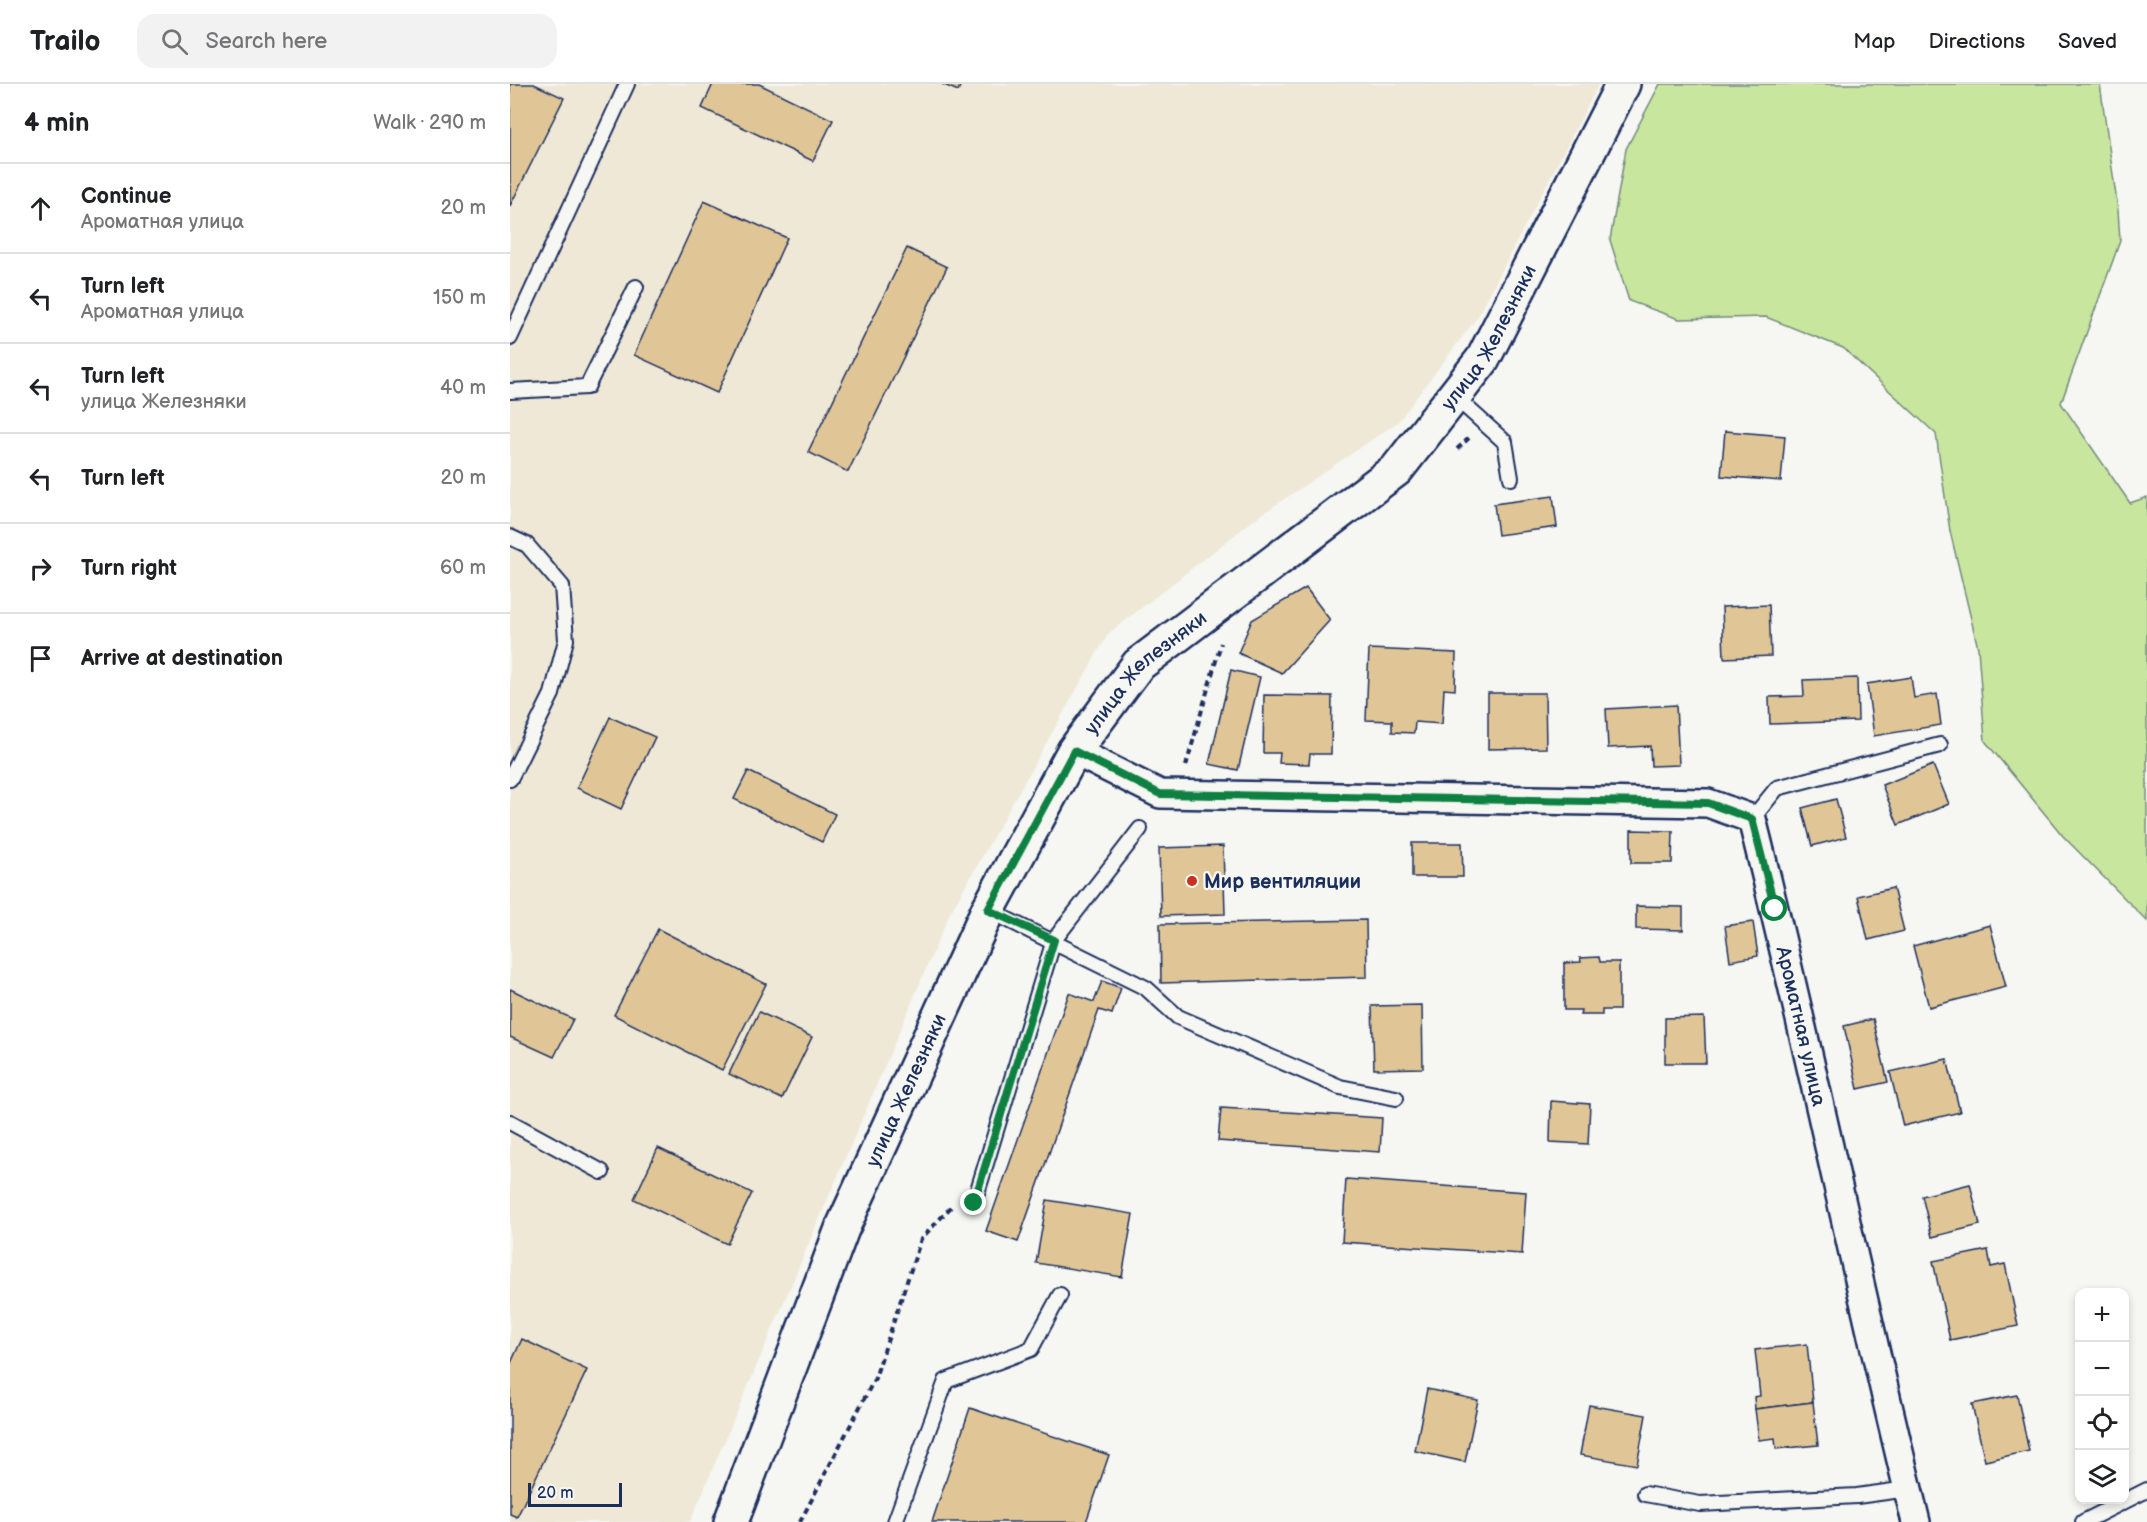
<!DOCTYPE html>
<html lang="en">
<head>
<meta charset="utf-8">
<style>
  :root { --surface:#fff; --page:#f2f2f2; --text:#202124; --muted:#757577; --line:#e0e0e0 }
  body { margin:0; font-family:"Balsamiq Sans",sans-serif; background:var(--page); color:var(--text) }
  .controls { position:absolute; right:18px; bottom:18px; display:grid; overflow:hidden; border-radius:12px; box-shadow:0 3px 9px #0003 }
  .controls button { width:54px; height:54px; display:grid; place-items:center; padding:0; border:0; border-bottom:2px solid var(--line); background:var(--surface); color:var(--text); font:30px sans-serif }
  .scale { position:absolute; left:18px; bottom:15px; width:94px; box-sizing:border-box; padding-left:6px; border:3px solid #1b2f5e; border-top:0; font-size:16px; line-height:21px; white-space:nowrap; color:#1b2f5e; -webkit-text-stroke:4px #f6f6f2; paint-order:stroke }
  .stop { position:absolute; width:18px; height:18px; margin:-14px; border:4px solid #0b8043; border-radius:50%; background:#fff }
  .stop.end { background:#0b8043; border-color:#fff; box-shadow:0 2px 6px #0008 }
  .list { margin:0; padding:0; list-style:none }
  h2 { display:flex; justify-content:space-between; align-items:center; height:78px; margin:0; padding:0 24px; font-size:26px }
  h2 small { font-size:20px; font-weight:400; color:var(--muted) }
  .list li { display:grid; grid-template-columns:39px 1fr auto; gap:18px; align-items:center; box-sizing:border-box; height:90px; padding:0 24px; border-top:2px solid var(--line) }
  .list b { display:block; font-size:22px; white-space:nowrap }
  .list p { margin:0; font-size:20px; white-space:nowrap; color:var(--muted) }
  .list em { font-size:20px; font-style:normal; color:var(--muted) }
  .icon { flex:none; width:33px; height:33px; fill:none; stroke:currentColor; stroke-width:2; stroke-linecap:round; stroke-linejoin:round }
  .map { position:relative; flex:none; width:1637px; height:1438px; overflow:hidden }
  header { display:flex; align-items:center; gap:36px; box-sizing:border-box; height:84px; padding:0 30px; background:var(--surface); border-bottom:2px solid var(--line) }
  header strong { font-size:28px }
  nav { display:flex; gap:33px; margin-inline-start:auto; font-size:21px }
  .search { width:420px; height:54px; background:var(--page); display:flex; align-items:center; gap:15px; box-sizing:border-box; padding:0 21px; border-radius:18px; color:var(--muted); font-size:22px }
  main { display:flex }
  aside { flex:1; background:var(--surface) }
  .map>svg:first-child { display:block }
  .built { fill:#efe8d6 }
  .green { fill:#c8e69e; stroke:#728a7e; stroke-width:1.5 }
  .building { fill:#e0c696; stroke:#1b2f5e; stroke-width:1.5 }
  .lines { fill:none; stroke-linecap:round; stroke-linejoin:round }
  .service-casing { stroke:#1b2f5e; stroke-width:18 }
  .minor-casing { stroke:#1b2f5e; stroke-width:32 }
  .tertiary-casing { stroke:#1b2f5e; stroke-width:38 }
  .path { stroke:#1b2f5e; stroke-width:4; stroke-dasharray:6 4.5; stroke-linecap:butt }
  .service { stroke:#f6f6f2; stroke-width:14 }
  .minor { stroke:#f6f6f2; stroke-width:27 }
  .tertiary { stroke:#f6f6f2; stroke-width:33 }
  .route { stroke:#0b8043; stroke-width:8 }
  .poi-dot { fill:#c8321e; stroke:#f6f6f2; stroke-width:2 }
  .labels { text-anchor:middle; stroke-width:4.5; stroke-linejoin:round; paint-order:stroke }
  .street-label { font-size:20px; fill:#1b2f5e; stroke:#f6f6f2 }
  .poi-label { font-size:20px; font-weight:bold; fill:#1b2f5e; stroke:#f6f6f2; text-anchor:start }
</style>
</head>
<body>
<header>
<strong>Trailo</strong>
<div class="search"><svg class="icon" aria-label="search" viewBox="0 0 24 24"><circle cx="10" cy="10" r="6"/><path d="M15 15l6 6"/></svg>Search here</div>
<nav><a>Map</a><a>Directions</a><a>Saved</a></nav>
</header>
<main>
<aside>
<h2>4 min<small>Walk · 290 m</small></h2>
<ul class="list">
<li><svg class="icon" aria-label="ahead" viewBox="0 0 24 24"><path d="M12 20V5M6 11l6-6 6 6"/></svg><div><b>Continue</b><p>Ароматная улица</p></div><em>20 m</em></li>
<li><svg class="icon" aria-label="left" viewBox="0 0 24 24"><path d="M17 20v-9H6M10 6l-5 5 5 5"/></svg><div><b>Turn left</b><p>Ароматная улица</p></div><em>150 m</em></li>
<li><svg class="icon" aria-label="left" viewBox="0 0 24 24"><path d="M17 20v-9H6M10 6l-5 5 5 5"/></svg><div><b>Turn left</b><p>улица Железняки</p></div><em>40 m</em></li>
<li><svg class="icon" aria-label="left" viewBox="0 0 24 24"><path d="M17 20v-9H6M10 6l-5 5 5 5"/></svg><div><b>Turn left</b></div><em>20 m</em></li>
<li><svg class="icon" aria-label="right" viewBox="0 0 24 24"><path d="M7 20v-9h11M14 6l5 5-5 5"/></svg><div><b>Turn right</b></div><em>60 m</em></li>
<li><svg class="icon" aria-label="arrive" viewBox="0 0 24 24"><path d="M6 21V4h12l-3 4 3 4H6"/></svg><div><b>Arrive at destination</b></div></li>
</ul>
</aside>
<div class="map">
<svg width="1637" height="1438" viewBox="0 0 1637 1438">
  <rect width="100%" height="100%" fill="#f6f6f2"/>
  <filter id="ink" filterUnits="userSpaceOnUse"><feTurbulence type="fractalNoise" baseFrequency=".0167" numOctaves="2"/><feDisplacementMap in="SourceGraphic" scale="12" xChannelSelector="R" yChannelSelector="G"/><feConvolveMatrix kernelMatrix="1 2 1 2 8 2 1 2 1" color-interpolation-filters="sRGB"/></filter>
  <g filter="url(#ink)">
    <path class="built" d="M0,0H1089L968,232L888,338L745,435L598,550L439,831L180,1438H0Z"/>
    <path class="green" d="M1150,0H1590L1608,126L1610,157L1551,319L1620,419L1637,413V837L1553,752L1475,657L1468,564L1440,447L1426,350L1333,264L1256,233L1169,235L1119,217L1100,156L1116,65Z"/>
    <g class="building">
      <path d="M0,0H24L54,14L0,122Z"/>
      <path d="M203,0H249L323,36L303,77L192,24Z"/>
      <path d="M432,0H451L448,7Z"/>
      <path d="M194,117L277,154L207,309L124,271Z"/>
      <path d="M397,164L437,183L338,388L298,368Z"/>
      <path d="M1215,347L1275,352L1271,397L1211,392Z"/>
      <path d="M1043,412L1047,443L988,451L984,420Z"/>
      <path d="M796,504L820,536L772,589L728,569L742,536Z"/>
      <path d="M1259,521L1261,572L1214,574L1212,523Z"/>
      <path d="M859,565L946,569L945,606L934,605L932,640L905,638L904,649L882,648V637L856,636Z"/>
      <path d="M721,586L750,593L728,686L699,680Z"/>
      <path d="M1401,593L1404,614L1427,610L1431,641L1364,652L1357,600Z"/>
      <path d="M1347,594L1348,637L1260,640L1259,613L1294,612L1293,596Z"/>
      <path d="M978,609H1035L1036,664L978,665Z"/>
      <path d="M754,611L822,612L821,670H800L799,680L769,679L770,669H753Z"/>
      <path d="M1166,621L1169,681L1141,682L1140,662L1098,664L1096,625Z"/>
      <path d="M100,633L145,653L111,725L67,704Z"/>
      <path d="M1423,681L1439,720L1388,741L1372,701Z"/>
      <path d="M238,687L325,730L312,758L224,715Z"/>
      <path d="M1326,715L1336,753L1302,762L1292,724Z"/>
      <path d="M1121,746L1163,747L1162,779H1121Z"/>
      <path d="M902,759H952L953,793H902Z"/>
      <path d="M713,762L715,830L651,832L649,764Z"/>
      <path d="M1383,804L1394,847L1358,856L1348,812Z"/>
      <path d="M1126,822L1173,823V846L1126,845Z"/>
      <path d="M856,836L857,893L651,899L650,840Z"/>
      <path d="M1243,838L1248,872L1220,877L1215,842Z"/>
      <path d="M1480,841L1496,903L1419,923L1403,862Z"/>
      <path d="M148,845L256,900L212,986L104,931Z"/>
      <path d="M1089,873L1090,878H1109V926H1092V931H1070L1071,926H1054V879L1071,878L1070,874Z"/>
      <path d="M592,897L611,904L602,930L589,926L508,1158L476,1147L559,909L584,918Z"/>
      <path d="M0,905L63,935L44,973L0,953Z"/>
      <path d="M912,921L913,984L864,985L862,922Z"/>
      <path d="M249,928L302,953L272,1015L219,990Z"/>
      <path d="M1194,933L1196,979H1155V934Z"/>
      <path d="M1363,935L1378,998L1348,1005L1334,942Z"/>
      <path d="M1437,975L1450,1028L1393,1042L1380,988Z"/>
      <path d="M1041,1017L1080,1020L1078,1060L1040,1058Z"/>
      <path d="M711,1024L872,1034L870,1068L708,1057Z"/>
      <path d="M148,1064L242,1109L217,1160L124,1115Z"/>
      <path d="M836,1095L1016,1108L1012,1170L832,1158Z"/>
      <path d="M1460,1100L1470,1141L1422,1153L1412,1112Z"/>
      <path d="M537,1116L623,1130L612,1193L526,1179Z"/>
      <path d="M1478,1166L1481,1183L1495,1180L1508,1242L1440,1256L1423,1177Z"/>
      <path d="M12,1255L77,1286L7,1433L0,1430V1281Z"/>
      <path d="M1297,1260L1303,1318L1245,1325L1244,1313L1250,1312L1245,1266Z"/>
      <path d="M917,1305L968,1316L955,1378L905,1367Z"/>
      <path d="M1507,1311L1519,1367L1475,1377L1462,1320Z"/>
      <path d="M1303,1318L1308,1361L1266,1365L1265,1354L1249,1356L1245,1325Z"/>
      <path d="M1079,1321L1136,1331L1127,1381L1070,1371Z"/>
      <path d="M460,1324L599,1371L576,1438H422Z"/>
    </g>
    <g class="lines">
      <g class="service-casing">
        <g id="service">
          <path d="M0,254L117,0"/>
          <path d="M0,307L77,303L126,203"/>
          <path d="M944,312L995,358L1001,394"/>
          <path d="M0,453L17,461L52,502L56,556L42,610L0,695"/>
          <path d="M1242,735L1267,704L1430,661"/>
          <path d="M478,826L636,904L668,933L830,1003L886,1014"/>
          <path d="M0,1038L92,1088"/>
          <path d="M464,1119L544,856L630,745"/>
          <path d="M1135,1410L1190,1420L1347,1412L1398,1405"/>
          <path d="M385,1438L436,1297L521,1265L550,1211"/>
          <path d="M1573,1438L1637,1406"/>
        </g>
      </g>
      <g class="minor-casing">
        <g id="minor">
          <path id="s1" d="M564,667L650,710L1198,719L1242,735C1301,968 1348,1204 1406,1438"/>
        </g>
      </g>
      <g class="tertiary-casing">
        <g id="tertiary">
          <path id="s2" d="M221,1438L332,1145L478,826L564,667L628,581L887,385L973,275L1113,0"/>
        </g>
      </g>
      <g class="path">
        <path d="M947,365L959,354"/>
        <path d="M676,682L711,559"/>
        <path d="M290,1438L365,1294L411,1155L441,1123"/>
      </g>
      <use href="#service" class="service"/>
      <use href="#minor" class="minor"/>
      <use href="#tertiary" class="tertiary"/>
    </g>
  </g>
  <g class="lines" filter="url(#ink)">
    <path class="route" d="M464,1119L544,856L478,826L564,667L650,710L1198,719L1242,735L1265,825"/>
  </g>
  <circle class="poi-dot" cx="682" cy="797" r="6"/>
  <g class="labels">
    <g class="street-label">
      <text dy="7" stroke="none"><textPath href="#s2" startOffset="1438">улица Железняки</textPath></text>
      <text dy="7" stroke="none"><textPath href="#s2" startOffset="952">улица Железняки</textPath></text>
      <text dy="7" stroke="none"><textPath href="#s1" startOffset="904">Ароматная улица</textPath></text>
      <text dy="7" stroke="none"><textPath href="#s2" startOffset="466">улица Железняки</textPath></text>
    </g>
    <g class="poi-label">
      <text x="694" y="804">Мир вентиляции</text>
    </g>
  </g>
</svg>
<div class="controls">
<button>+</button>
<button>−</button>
<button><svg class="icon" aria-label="locate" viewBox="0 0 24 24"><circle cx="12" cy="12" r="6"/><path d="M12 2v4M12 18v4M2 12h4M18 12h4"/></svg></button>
<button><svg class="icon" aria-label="layers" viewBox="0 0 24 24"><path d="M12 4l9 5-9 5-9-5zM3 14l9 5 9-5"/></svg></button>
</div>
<div class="scale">20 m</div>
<div class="stop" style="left:1265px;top:825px"></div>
<div class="stop end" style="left:464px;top:1119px"></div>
</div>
</main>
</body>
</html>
